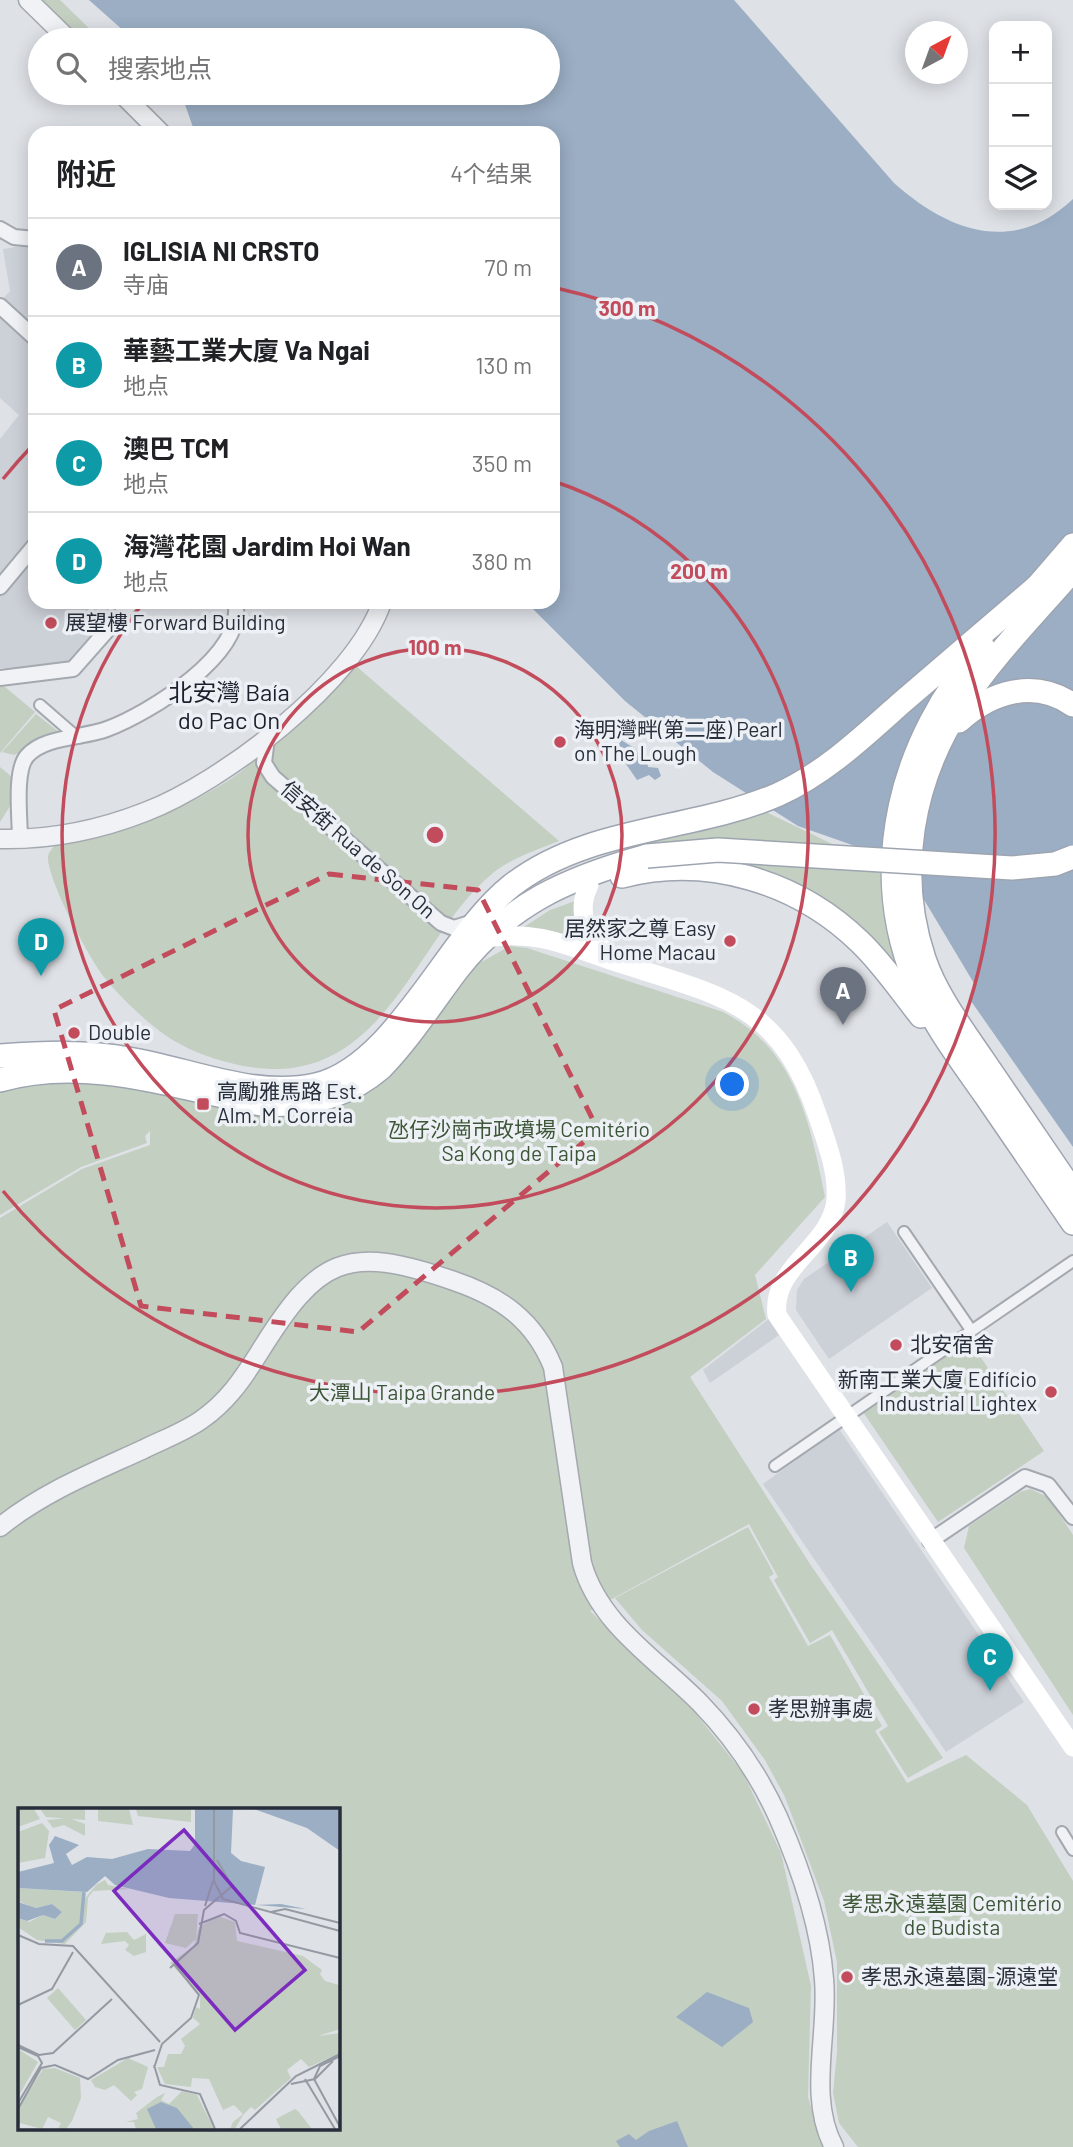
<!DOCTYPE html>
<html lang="zh">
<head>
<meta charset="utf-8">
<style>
  :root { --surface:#fff; --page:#f6f6f6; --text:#202124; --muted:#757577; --line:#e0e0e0; --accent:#7c3aed }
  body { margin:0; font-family:Barlow,"Noto Sans SC",sans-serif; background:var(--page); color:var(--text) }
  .controls { position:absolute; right:21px; top:21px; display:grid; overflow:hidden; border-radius:14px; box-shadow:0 4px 18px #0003 }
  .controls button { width:63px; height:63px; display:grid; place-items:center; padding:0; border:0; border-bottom:2px solid var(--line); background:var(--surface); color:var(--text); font:35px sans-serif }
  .compass { position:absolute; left:905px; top:21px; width:63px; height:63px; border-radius:50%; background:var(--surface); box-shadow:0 4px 18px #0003; rotate:41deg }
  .you { position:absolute; left:733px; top:1085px; width:24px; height:24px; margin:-18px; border:5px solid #fff; border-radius:50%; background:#1a73e8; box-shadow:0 0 0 10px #1a73e833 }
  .badge { display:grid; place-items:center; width:46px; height:46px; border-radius:50%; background:var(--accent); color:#fff; font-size:23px; font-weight:700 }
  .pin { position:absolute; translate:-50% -58px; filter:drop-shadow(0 2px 4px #0008) }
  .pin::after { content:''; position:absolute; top:37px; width:24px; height:21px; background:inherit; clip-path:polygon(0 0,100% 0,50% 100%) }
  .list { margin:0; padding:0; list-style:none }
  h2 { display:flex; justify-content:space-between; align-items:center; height:91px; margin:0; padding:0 28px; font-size:30px }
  h2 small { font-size:23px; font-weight:400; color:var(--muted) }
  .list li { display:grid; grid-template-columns:46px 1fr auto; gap:21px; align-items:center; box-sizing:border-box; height:98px; padding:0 28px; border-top:2px solid var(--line) }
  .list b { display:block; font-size:26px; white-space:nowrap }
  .list p { margin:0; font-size:23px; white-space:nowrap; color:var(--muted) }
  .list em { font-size:23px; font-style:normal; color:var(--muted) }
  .icon { flex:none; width:38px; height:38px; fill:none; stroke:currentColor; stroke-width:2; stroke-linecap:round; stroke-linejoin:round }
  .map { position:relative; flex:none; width:1073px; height:2147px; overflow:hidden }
  .search { position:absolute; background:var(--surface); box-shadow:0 4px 18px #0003; left:28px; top:28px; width:532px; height:77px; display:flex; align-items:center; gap:18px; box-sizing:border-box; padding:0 24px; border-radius:38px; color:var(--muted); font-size:26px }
  .panel { position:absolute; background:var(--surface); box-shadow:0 4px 18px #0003; left:28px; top:126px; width:532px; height:483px; border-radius:21px }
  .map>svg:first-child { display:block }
  .built { fill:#ccd0d7 }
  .green { fill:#c3cfc0; fill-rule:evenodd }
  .water { fill:#9baec4 }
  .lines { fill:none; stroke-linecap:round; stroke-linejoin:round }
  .pedestrian-casing { stroke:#a4a8af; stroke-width:14 }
  .minor-casing { stroke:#a4a8af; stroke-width:18 }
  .tertiary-casing { stroke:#a4a8af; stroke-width:21 }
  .primary-casing { stroke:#9ea5b1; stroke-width:26 }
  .pedestrian { stroke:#f0f2f5; stroke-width:10 }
  .minor { stroke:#f0f2f5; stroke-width:14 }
  .tertiary { stroke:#f0f2f5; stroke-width:18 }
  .secondary { stroke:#fff; stroke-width:19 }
  .primary { stroke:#fff; stroke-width:23 }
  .primary-bridge-casing { stroke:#9ea5b1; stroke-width:26; stroke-linecap:butt }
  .primary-bridge { stroke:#fff; stroke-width:23 }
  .marked { fill:none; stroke:#c24c5c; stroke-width:5; stroke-dasharray:14 9; stroke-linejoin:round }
  .ring { fill:none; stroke:#c24c5c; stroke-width:3.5 }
  .poi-dot { fill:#c24c5c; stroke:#edf0f4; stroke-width:2.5 }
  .labels { text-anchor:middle; stroke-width:7; stroke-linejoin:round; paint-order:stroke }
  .poi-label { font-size:21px; fill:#282f3b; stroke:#edf0f4; text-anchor:start }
  .street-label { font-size:21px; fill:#282f3b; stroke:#edf0f4 }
  .park-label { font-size:21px; fill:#3c5637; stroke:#edf0f4 }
  .quarter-label { font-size:24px; fill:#1b202c; stroke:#edf0f4 }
  .inset-river { fill:none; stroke:#9baec4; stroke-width:3.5 }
  .inset-road { fill:none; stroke:#959aa2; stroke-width:2 }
  .view { fill:#7b2cbf; fill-opacity:0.15; stroke:#7b2cbf; stroke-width:3.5 }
  .inset-edge { fill:none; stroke:#282f3b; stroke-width:3.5 }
  .centre { fill:#c24c5c; stroke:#edf0f4; stroke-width:3.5 }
  .ring-label { font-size:21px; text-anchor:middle; font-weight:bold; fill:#c24c5c; stroke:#edf0f4; stroke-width:7; stroke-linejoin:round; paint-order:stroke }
</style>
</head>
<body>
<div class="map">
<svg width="1073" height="2147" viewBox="0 0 1073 2147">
  <rect width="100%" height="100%" fill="#dee1e6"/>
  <g class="built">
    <path d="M35,244V534L0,575V439L19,415L0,398V302L10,291L3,249Z"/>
    <path d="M35,553V602H125L68,667L0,668V595Z"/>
    <path d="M887,1222L932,1288L829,1359L796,1310L797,1290L804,1279Z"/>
    <path d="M770,1318L779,1335L710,1383L703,1370Z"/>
    <path d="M839,1429L1024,1702L946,1752L763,1484Z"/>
  </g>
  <g class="green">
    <path d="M39,0H60L101,40H80Z"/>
    <path d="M356,666L559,841C536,850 512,858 493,873C422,931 393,1054 292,1068C253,1073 198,1058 165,1035C144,1020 120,997 104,977C89,958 47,879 48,857C48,852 53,848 56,844C125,831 185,812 242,771Z"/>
    <path d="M0,687H5L35,712L0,753Z"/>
    <path d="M36,714L60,733L14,755L2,752Z"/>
    <path d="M0,767L12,777L10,806L0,822Z"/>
    <path d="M766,812L886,870L918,999L828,905L651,864L645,835Z"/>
    <path d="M578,900L585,942L524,927L550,910Z"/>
    <path d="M510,946L527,948L723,1012C796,1049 810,1123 825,1197L755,1275L766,1319L690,1377L810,1564L943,1758L908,1778L879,1732L888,1726L832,1630L810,1643L774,1580L778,1577L749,1524L590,1611L689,1705L743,1773L781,1853L811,1986L808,2097L823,2147H0V1218L82,1169L150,1145V1131L145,1136L147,1143L81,1167L0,1215V1093C72,1061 224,1099 303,1111L474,966ZM19,1809H338V2128H19Z"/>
    <path d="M969,1340L1044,1451L938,1522L863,1412Z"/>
    <path d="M1030,1489L1048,1497L1073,1535V1715L964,1548L969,1526L1020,1492Z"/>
    <path d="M748,1527L774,1574L769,1577L808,1646L830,1635L882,1726L875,1731L907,1783L966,1755L1027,1805L1073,1881V2147H858L839,2123L833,2093L837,2052V1962L824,1901L785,1797L765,1760L722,1701L642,1630L615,1598Z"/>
  </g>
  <g class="water">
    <path d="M89,0H734L894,183C948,231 1013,256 1073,199V1147L971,1001L975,985L917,888L875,853L798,826L713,772L625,701L526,602H553V133H195L181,93H548V40H134Z"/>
    <path d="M621,740L636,749L639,757L647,759L648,767L658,768L661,776L655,780L649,775L637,780L626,764L616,763L614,755Z"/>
    <path d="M707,1992L749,2008L753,2022L722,2047L676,2017Z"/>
    <path d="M677,2121L688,2147H620L616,2141L629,2134L636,2140L649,2131Z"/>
  </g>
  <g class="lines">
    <g class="pedestrian-casing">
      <g id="pedestrian">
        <path d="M40,705L78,738"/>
        <path d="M904,1232L971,1330"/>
        <path d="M775,1466L1073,1261"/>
        <path d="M1062,1832L1073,1850"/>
      </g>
    </g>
    <g class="minor-casing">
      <g id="minor">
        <path d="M0,229L14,237L35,239"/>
        <path d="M0,306L35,338"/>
        <path d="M0,587L35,545"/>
        <path d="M0,678L73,669L132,602"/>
        <path d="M267,738L264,763L273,777L441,923L454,928L473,922"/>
        <path d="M20,839C20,819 14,771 27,756C44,736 84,738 107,729C148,714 248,653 235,602"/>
        <path d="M930,1541L1025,1477L1048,1485L1073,1517"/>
      </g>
    </g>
    <g class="tertiary-casing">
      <g id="tertiary">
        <path d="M28,0L69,40"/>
        <path d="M121,93L161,133"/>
        <path d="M0,839C50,840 99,830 145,812C223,782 355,682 382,602"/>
        <path d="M0,1527C43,1492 94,1472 144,1449C162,1440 184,1432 201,1420C227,1402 242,1380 259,1353C318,1258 345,1243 454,1281C501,1297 534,1320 553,1367L582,1563C599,1625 658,1660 700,1703C732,1736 759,1775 778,1817C800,1867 820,1924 824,1979C829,2034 807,2097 834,2147"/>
      </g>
    </g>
    <g class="primary-casing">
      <g id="primary">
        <path d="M1073,570C1035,614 993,656 961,705C912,780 895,873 924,959C936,995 962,1029 983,1060C1013,1104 1043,1148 1073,1192"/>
        <path d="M1029,596L1073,545"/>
        <path d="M983,647C901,738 867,868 916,983C933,1024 960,1059 986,1096C1015,1138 1044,1180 1073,1223"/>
        <path d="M959,721C991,692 1034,678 1073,705"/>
        <path d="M622,876C707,854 797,881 860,942C883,964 901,991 921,1016"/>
        <path d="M0,1056C42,1053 87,1051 129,1059C189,1069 255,1099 316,1085C396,1066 448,936 511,886C588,826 690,832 777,795C824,774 862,738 900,704C947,664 993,624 1040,584"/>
        <path d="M0,1080C87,1055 176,1088 261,1104C306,1107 346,1098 381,1068C410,1038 432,1003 457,970C509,903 568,878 647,856"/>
      </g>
    </g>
    <use href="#pedestrian" class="pedestrian"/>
    <use href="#minor" class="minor"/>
    <use href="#tertiary" class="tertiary"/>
    <g class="secondary">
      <path d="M589,885C574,915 589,938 613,958"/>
      <path d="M488,938C536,929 570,947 616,962C721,996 780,1002 818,1117C827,1143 838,1172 836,1200C831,1247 771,1266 777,1315L1073,1747"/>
    </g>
    <use href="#primary" class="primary"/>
    <g class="primary-bridge-casing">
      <path id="primary-bridge" d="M647,856L718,850L1012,868L1055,864L1073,857"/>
    </g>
    <use href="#primary-bridge" class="primary-bridge"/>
  </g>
  <path class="marked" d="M329,874L478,890L598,1130L358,1332L141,1306L54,1010Z"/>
  <g class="ring">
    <circle cx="435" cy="835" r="187"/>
    <path d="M553 481A373 373 0 1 1 143 603"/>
    <path d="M3 479A560 560 0 0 1 32 446M556 288A560 560 0 1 1 3 1191"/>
  </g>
  <g class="poi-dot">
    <circle cx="51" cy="623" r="7"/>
    <circle cx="560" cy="742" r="7"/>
    <circle cx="730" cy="941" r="7"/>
    <circle cx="74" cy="1033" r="7"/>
    <rect x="196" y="1097" width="14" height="14" rx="3.5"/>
    <circle cx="896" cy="1345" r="7"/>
    <circle cx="1051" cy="1392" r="7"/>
    <circle cx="754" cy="1709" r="7"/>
    <circle cx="847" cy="1977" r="7"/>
  </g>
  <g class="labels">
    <g class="poi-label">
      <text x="65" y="630">展望樓 Forward Building</text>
      <text x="574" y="737">海明灣畔(第二座) Pearl<tspan x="574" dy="24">on The Lough</tspan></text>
      <text x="716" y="936" text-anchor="end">居然家之尊 Easy<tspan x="716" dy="24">Home Macau</tspan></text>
      <text x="88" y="1040">Double</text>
      <text x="217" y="1099">高勵雅馬路 Est.<tspan x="217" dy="24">Alm. M. Correia</tspan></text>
      <text x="910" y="1352">北安宿舍</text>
      <text x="1037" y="1387" text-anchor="end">新南工業大廈 Edifício<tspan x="1037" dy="24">Industrial Lightex</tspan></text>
      <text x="768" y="1716">孝思辦事處</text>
      <text x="861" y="1984">孝思永遠墓園-源遠堂</text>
    </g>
    <g class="street-label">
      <text transform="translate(358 850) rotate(41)" y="7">信安街 Rua de Son On</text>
    </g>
    <g class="park-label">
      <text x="519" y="1137">氹仔沙崗市政墳場 Cemitério<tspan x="519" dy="24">Sa Kong de Taipa</tspan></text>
      <text x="402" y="1400">大潭山 Taipa Grande</text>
      <text x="952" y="1911">孝思永遠墓園 Cemitério<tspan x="952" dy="24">de Budista</tspan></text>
    </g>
    <g class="quarter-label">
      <text x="229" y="701">北安灣 Baía<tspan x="229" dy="28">do Pac On</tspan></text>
    </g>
  </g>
  <g transform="translate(18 1808)">
    <rect width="322" height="322" fill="#dee1e6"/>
    <path d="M0,1H16L22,11L0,19ZM22,1H67V12L28,9ZM80,1H111L115,17L80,13ZM118,1H173V14L120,8ZM51,10L67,16V28L46,17L35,20L29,12ZM24,15L31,23L27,50L0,55V24ZM87,72L90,77L111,81L75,83L70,90L68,114L47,136L19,132L0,119V110L11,114L25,107L37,111L44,104L34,96L17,100L0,93V80L66,84L65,93L78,77ZM157,106H180L178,131L168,140L147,135ZM200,108L217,114L219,133L285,148L304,162L302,166L307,173L321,177L322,183V221L300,228L322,225V245L291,259L283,251L269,262L273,270L237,302L233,299L225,307L217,321H212L215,314L225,306L216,297L205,302L191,271L174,270L173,279L147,276L139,259H146L150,246H163L167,238L163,231L182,216L175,210L178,199L182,201V187L152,155L176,138L181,119ZM109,124L116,132L128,126V144L116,148L107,142L111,137L107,133L83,136L88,125ZM40,180L68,212L57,222L29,190ZM0,241L20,254L0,289ZM110,250L130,259L124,281L116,284L119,287L113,293L96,277L87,282L77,279L73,272ZM37,260L62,270L63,290L54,313L48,321H40L43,315L30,309L24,321L2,315L0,318V301L25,261ZM164,283L179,287L196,321H118L116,314H108L120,311L118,305L139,289L147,285L143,292L151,296ZM277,301L280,303L294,321H263L258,311Z" fill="#c3cfc0"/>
    <path d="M177,1H215L213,45L223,53L247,59L237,97L263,96L288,101L151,90L97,77L87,68L69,84L0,80V64L36,55L31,37L37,28L61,37L48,46L54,57L69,49L94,51L130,41L172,43L177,36ZM236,1H322V43L289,20ZM0,94L18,100L34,96L44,104L37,111L25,107L9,113L0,110ZM143,294L159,300L176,321H138L129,301Z" fill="#9baec4"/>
    <path class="inset-river" d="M27,133H44L63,116L66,84"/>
    <path class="inset-road" d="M196,1V73L205,91L322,123M187,98L195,73M253,104L267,101L322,115M181,116L206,106L218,113L222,125L322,150M0,127L21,136L55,138L142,234M152,160L180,135L186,102L214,78L199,52M0,197L34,181L55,144M0,237L21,247L35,245L94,191M0,239L20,248L24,255L0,295M322,248L302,258L296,271L322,319M136,257L142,277L182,286L197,321M136,260L144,236L173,210L181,187L156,156M287,271L317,321M273,276L297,271L315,253M0,301L23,260L37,257L70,271L100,252L137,242M222,321L278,268L322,246"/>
    <path class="view" d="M166,22L287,162L217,222L96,83Z"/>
    <rect width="322" height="322" class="inset-edge"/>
  </g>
  <circle cx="435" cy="835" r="10" class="centre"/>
  <g class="ring-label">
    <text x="627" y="316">300 m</text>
    <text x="699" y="579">200 m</text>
    <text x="435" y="655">100 m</text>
  </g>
</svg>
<div class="controls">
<button>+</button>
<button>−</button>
<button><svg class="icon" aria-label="layers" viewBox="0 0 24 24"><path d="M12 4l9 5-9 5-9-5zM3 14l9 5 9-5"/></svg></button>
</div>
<svg class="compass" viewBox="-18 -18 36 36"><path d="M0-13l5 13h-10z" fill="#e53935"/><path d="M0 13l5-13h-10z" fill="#757577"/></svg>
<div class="you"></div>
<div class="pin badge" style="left:843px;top:1025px;background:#6b7280">A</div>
<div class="pin badge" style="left:851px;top:1292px;background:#0f9aa8">B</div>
<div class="pin badge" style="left:990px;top:1691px;background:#0f9aa8">C</div>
<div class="pin badge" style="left:41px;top:976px;background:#0f9aa8">D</div>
<div class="search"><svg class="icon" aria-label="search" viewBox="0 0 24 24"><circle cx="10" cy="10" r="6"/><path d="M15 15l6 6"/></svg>搜索地点</div>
<section class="panel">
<h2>附近<small>4个结果</small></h2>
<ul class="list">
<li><span class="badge" style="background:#6b7280">A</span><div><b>IGLISIA NI CRSTO</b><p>寺庙</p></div><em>70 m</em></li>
<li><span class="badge" style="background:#0f9aa8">B</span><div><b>華藝工業大廈 Va Ngai</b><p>地点</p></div><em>130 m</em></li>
<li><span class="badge" style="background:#0f9aa8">C</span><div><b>澳巴 TCM</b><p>地点</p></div><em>350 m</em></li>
<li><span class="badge" style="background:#0f9aa8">D</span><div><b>海灣花園 Jardim Hoi Wan</b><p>地点</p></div><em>380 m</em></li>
</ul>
</section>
</div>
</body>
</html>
